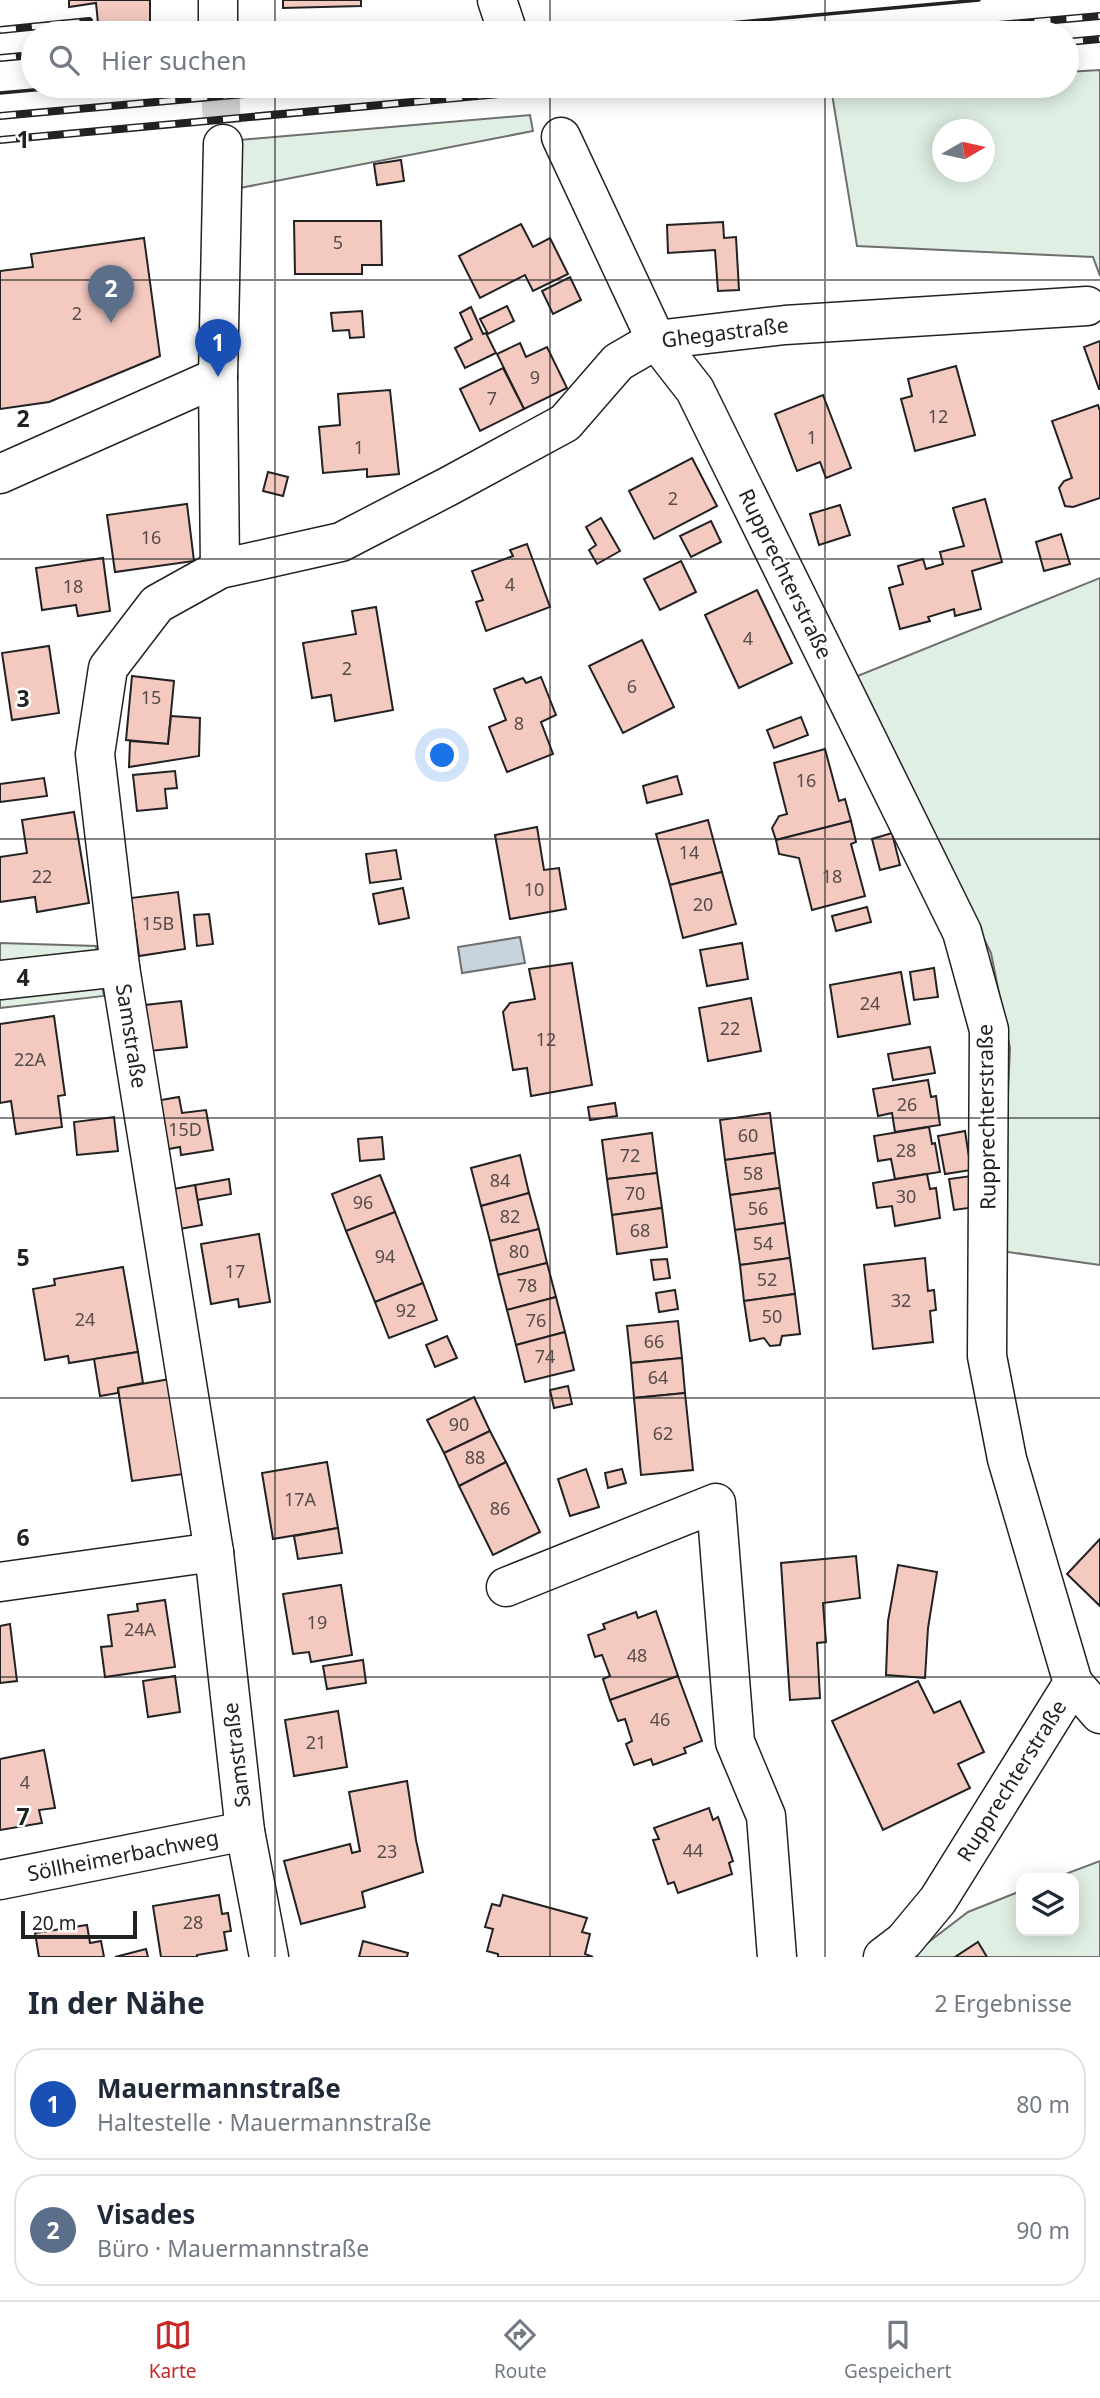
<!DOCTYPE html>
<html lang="de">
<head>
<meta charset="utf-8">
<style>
  :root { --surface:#fff; --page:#f2f2f3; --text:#1f2937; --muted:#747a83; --line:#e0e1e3; --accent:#c62828 }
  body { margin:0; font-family:"Noto Sans",sans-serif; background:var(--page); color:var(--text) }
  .controls { position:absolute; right:21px; bottom:21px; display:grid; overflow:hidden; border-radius:14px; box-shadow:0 4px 18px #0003 }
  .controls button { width:63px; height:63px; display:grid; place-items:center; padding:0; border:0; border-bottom:2px solid var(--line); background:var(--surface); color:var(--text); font:35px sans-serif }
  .compass { position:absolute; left:932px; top:119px; width:63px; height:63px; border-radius:50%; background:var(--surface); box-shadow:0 4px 18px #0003; rotate:81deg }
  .scale { position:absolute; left:21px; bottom:18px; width:116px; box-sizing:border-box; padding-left:7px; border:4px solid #222; border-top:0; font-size:19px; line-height:24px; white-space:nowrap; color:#222; -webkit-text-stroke:5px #fff; paint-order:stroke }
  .you { position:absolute; left:443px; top:756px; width:24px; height:24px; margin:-18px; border:5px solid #fff; border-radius:50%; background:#1a73e8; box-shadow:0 0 0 10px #1a73e833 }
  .badge { display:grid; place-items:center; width:46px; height:46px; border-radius:50%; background:var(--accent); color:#fff; font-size:23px; font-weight:700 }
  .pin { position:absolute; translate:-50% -58px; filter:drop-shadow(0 2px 4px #0008) }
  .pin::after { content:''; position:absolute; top:37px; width:24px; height:21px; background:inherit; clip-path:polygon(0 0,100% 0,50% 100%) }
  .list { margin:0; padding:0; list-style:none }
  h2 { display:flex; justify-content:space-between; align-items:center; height:91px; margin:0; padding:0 28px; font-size:30px }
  h2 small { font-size:23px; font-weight:400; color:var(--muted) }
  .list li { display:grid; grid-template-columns:46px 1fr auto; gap:21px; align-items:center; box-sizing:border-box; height:112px; margin:0 14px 14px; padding:0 14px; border:2px solid var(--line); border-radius:28px }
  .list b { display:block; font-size:26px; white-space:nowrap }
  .list p { margin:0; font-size:23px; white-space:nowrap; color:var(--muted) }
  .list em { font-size:23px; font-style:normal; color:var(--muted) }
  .icon { flex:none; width:38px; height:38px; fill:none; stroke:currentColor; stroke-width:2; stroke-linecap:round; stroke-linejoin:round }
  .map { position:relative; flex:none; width:1100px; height:1957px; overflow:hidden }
  .search { position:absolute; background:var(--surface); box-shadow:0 4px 18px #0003; left:21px; right:21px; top:21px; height:77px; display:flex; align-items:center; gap:18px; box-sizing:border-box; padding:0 24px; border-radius:38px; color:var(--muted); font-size:26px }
  .sheet { height:343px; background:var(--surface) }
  nav { display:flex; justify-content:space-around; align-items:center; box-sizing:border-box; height:98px; border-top:2px solid var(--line); background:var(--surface); font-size:19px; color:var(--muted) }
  nav a { display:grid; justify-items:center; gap:4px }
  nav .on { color:var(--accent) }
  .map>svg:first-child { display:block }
  .green { fill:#e0efe3; stroke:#6f6f6f; stroke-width:2; fill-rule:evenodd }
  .water { fill:#c7d3dd; stroke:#6f6f6f; stroke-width:2 }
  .building { fill:#f3c9c0; stroke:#222; stroke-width:2 }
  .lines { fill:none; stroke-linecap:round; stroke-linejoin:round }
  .minor-tunnel { stroke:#d3d3d3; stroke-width:38; stroke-dasharray:38 19; stroke-linecap:butt }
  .minor-casing { stroke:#222; stroke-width:41 }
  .minor { stroke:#fff; stroke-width:38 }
  .rail-casing { stroke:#222; stroke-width:8 }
  .rail { stroke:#fff; stroke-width:5; stroke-dasharray:16; stroke-linecap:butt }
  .wall { stroke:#222; stroke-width:3.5 }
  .grid { fill:none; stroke:#222; stroke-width:2; stroke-opacity:0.55 }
  .labels { text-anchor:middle; stroke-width:5; stroke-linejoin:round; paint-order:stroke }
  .number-label { font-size:18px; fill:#564c4a }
  .street-label { font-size:21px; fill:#222; stroke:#fff }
  .grid-label { font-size:23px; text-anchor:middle; font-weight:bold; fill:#222; stroke:#fff; stroke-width:5; stroke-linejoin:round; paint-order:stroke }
</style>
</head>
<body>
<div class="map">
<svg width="1100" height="1957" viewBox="0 0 1100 1957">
  <rect width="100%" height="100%" fill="#fff"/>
  <g class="green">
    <path d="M1100,70V276L1093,257L857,246L831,88L868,86H1067V72ZM942,130H984V172H942Z"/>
    <path d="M530,115L533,131L240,188V140Z"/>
    <path d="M1100,578V1265L1001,1251L1010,1048L991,953L855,677Z"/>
    <path d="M0,943L96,946L104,996L0,1008Z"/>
    <path d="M1100,1861V1957H909L968,1912L1021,1891V1931H1074V1878H1055Z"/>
  </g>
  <path class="water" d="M520,937L525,963L462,973L458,947Z"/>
  <g class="building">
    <path d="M69,0H150V33H99L96,3L69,7Z"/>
    <path d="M283,0H361V6L283,8Z"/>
    <path d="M401,160L404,181L377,185L374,164Z"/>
    <path d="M294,221H381L382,265H362V274H295Z"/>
    <path d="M723,222L724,238L736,237L739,290L718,291L715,250L668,253L667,225Z"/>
    <path d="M521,224L533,247L550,238L568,274L533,291L525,275L480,298L459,256Z"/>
    <path d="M144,238L160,356L49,402L0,409V271L33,267L31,254Z"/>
    <path d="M570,277L581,300L553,314L542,291Z"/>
    <path d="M507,306L514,321L488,334L480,319Z"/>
    <path d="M471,307L483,334L486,333L496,353L465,368L455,348L472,339L460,313Z"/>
    <path d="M362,311L364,337L350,338L349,330L333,331L331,313Z"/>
    <path d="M1100,341V389H1099L1084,347Z"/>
    <path d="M520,343L526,357L547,347L567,388L524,409L497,354Z"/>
    <path d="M956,366L975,435L915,451L901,399L912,396L908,379Z"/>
    <path d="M503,368L524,409L480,431L460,389Z"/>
    <path d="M390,390L399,474L367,477V469L323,473L319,427L340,425L338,394Z"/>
    <path d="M823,395L851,468L826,478L820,462L797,471L775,414Z"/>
    <path d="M1098,405L1100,411V498L1073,507L1065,506L1059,488L1064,481L1072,478L1052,421Z"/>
    <path d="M692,458L717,506L654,539L629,491Z"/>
    <path d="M268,472L288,477L283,496L263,491Z"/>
    <path d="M985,499L1002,562L972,571L981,609L955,616L954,609L928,617L930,621L900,629L889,588L903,584L898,566L923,559L926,569L943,564L940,552L964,546L953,508Z"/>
    <path d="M187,504L194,561L115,572L107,515Z"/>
    <path d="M840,505L850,535L819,545L810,514Z"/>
    <path d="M601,518L620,551L597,564L589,550L596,545L586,527Z"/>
    <path d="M711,521L721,542L691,557L680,536Z"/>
    <path d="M1061,534L1070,564L1044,571L1036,542Z"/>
    <path d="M527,544L550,607L486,631L476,602L483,600L472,571L513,556L510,550Z"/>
    <path d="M103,558L110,611L78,616L76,605L42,610L36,568Z"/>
    <path d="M681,561L696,592L660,610L644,579Z"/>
    <path d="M757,590L792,663L739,688L705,615Z"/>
    <path d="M376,607L393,710L335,721L331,695L312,698L303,643L356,634L352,611Z"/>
    <path d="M642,640L674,707L623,733L589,666Z"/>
    <path d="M49,646L59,713L12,720L2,653Z"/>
    <path d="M132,676L174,681L168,744L126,740Z"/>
    <path d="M541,677L556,715L541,722L553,754L507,772L489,727L506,720L494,689L523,678L526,683Z"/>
    <path d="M171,716L200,718L199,756L129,767L130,741L168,744Z"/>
    <path d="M801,717L808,735L774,748L767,730Z"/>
    <path d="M825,749L839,801L845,799L851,821L776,840L772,828L779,816L787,814L774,763Z"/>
    <path d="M175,771L177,788L165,789L167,808L137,811L133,775Z"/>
    <path d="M677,776L682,794L647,803L643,786Z"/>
    <path d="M44,778L47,796L0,802V784Z"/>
    <path d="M74,812L89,903L37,912L35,897L0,902V857L27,853L22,820Z"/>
    <path d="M708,820L722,872L670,885L656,834Z"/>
    <path d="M851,821L856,842L851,844L865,896L812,910L799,858L779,854L776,840Z"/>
    <path d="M537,827L544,870L559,868L566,909L510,919L495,835Z"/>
    <path d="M892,833L900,865L880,870L872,839Z"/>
    <path d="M396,850L401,879L370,883L366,854Z"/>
    <path d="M722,872L736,924L683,938L670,885Z"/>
    <path d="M403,888L409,918L379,924L373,894Z"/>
    <path d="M178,892L185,949L139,956L131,898Z"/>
    <path d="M867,907L871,922L836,931L832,916Z"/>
    <path d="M209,914L213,944L197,946L194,915Z"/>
    <path d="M742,943L748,979L707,986L700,950Z"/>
    <path d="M572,963L592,1085L531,1096L527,1068L513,1070L503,1012L510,1003L535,999L529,969Z"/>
    <path d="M934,968L938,997L914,1000L910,972Z"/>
    <path d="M901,972L910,1024L838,1037L830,985Z"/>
    <path d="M751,998L761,1051L708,1061L699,1008Z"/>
    <path d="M181,1001L187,1047L150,1051L145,1005Z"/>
    <path d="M54,1016L65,1095L58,1096L62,1127L16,1134L11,1101L0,1103V1024Z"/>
    <path d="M930,1047L935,1073L893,1080L888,1054Z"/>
    <path d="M928,1080L931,1097L936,1096L940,1125L895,1132L892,1113L878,1116L873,1089Z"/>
    <path d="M179,1097L182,1113L206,1110L213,1150L181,1155L180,1147L163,1150L155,1101Z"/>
    <path d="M615,1103L617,1116L590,1120L588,1107Z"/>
    <path d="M770,1113L775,1153L725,1160L720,1120Z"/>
    <path d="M114,1117L118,1151L77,1155L74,1122Z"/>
    <path d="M929,1127L932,1144L935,1143L940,1172L895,1179L891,1159L878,1161L874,1136Z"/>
    <path d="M965,1131L971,1170L945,1174L938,1136Z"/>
    <path d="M652,1133L657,1173L607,1179L602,1140Z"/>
    <path d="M382,1137L384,1159L360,1161L358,1139Z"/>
    <path d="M775,1153L780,1188L730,1195L725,1160Z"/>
    <path d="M520,1155L529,1193L481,1206L471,1168Z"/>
    <path d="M657,1173L662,1208L612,1215L607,1179Z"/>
    <path d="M927,1174L930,1189L936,1188L940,1218L895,1226L892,1206L877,1208L873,1183Z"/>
    <path d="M380,1175L395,1212L346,1231L332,1194Z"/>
    <path d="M971,1176L976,1207L954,1210L949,1179Z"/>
    <path d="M229,1179L231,1194L197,1200L195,1185Z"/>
    <path d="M195,1185L202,1225L174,1230L168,1190Z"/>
    <path d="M780,1188L785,1223L735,1230L730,1195Z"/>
    <path d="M529,1193L539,1229L490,1241L481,1206Z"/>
    <path d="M662,1208L667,1247L617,1254L612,1215Z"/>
    <path d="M395,1212L423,1283L375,1302L346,1231Z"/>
    <path d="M785,1223L790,1258L740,1265L735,1230Z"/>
    <path d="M539,1229L547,1263L498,1275L490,1241Z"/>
    <path d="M259,1234L270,1302L239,1307L238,1299L211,1304L201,1244Z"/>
    <path d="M790,1258L795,1294L744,1301L740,1265Z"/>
    <path d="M925,1258L928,1291L934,1290L936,1310L930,1311L933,1342L873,1349L864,1265Z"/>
    <path d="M667,1259L670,1278L654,1280L651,1260Z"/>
    <path d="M547,1263L556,1297L507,1310L498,1275Z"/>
    <path d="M123,1267L138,1352L69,1363L68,1356L45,1360L33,1289L55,1285L54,1279Z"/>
    <path d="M423,1283L437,1320L389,1338L375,1302Z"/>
    <path d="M675,1290L678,1309L659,1312L656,1293Z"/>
    <path d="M795,1294L800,1334L782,1336L780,1345L770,1346L764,1338L750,1341L744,1301Z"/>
    <path d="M556,1297L565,1332L516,1345L507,1310Z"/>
    <path d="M678,1321L682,1358L631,1363L627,1326Z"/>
    <path d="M565,1332L574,1370L525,1382L516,1345Z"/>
    <path d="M447,1336L457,1358L435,1367L426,1345Z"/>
    <path d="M138,1352L143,1383L118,1388V1393L100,1396L94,1359Z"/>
    <path d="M682,1358L685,1393L634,1398L631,1363Z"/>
    <path d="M170,1379L184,1474L132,1481L118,1388Z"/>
    <path d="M568,1386L572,1404L554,1408L550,1390Z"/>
    <path d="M685,1393L693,1470L641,1475L634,1398Z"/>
    <path d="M474,1397L490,1431L444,1453L427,1420Z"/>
    <path d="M490,1431L506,1462L459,1486L444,1453Z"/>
    <path d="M327,1462L338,1528L273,1539L262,1473Z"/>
    <path d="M506,1462L540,1532L493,1555L459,1486Z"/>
    <path d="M586,1469L599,1507L570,1516L558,1479Z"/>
    <path d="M622,1469L626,1483L608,1488L605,1473Z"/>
    <path d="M338,1528L342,1553L298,1559L294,1536Z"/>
    <path d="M1100,1539V1606L1067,1574Z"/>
    <path d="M856,1556L860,1598L823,1603L826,1642L817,1643L820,1698L790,1700L781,1563Z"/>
    <path d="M898,1565L937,1572L928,1628L925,1678L886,1675L888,1621Z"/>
    <path d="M341,1585L352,1655L311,1662L309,1652L293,1654L283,1594Z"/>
    <path d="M165,1600L175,1667L105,1677L101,1647L112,1646L108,1615L138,1611L137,1604Z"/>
    <path d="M656,1611L678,1676L610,1700L603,1679L610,1676L602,1655L595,1657L588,1635L605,1629L603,1624L636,1612L638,1618Z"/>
    <path d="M10,1624L17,1681L0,1683V1626Z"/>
    <path d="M363,1660L366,1683L327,1689L323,1666Z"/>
    <path d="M175,1676L180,1712L148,1717L143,1681Z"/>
    <path d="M678,1676L702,1741L684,1748L686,1753L653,1765L651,1759L634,1765L626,1744L632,1741L625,1719L618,1721L610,1700Z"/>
    <path d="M918,1681L934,1713L960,1701L984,1752L958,1764L970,1788L883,1830L832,1721Z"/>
    <path d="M338,1711L347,1767L294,1776L285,1720Z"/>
    <path d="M44,1750L55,1808L39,1810L42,1823L0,1830V1759Z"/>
    <path d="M407,1781L416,1840L423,1872L362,1892L365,1907L301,1924L284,1861L350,1844L352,1853L360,1851L349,1792Z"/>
    <path d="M709,1808L713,1820L718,1817L733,1861L729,1863L732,1874L678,1893L674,1882L668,1884L653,1840L659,1839L654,1828Z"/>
    <path d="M219,1895L222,1914L228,1913L231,1931L224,1932L227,1950L197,1955V1957H161L153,1906Z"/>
    <path d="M503,1895L587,1918L582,1932L590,1934L585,1954L593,1957H498V1954L487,1951L493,1929L485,1927L492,1904L500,1906Z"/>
    <path d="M87,1925L90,1943L101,1941L104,1957H39L35,1933Z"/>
    <path d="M363,1941L408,1953L407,1957H359Z"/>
    <path d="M978,1942L987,1957H955Z"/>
    <path d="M146,1949L148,1957H115Z"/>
  </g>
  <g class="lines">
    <path class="minor-tunnel" d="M220,86L223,144"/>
    <g class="minor-casing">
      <g id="minor">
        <path d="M218,0V33"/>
        <path d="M497,0L507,30"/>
        <path d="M561,137L656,340L695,390L962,932L989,1030L987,1356L1007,1459L1073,1683L938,1900L904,1941L883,1957"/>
        <path d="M0,474L218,377"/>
        <path d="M220,569L218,377L223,144"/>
        <path d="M0,980L120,967"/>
        <path d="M0,1582L214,1552"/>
        <path d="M506,1587L716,1503L735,1742L766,1816L777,1957"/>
        <path d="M1073,1683L1100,1714"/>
        <path d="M0,1880L245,1831"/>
        <path d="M269,1957L245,1831L214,1552L120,967L95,754L108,668L157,604L220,569L341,542L449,486L565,423L618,362L656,340L785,325L1087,306"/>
      </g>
    </g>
    <use href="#minor" class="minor"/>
    <g class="rail-casing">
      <g id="rail">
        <path d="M0,30L89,21"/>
        <path d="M907,33L1100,16"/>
        <path d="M1067,42L1100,39"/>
        <path d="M0,58L33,55"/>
        <path d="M0,116L333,86"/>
        <path d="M0,140L587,86"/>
      </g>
    </g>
    <use href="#rail" class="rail"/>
    <g class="wall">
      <path d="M622,33L979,0"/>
      <path d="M0,93L78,86"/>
    </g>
  </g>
  <path class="grid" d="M275,0V33M550,0V33M825,0V33M275,86V1957M550,86V1957M825,86V1957M0,280H1100M0,559H1100M0,839H1100M0,1118H1100M0,1398H1100M0,1677H1100"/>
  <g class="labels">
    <g class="number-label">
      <text x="338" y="249">5</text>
      <text x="77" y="320">2</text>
      <text x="535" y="384">9</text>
      <text x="492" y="405">7</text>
      <text x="938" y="423">12</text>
      <text x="812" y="444">1</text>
      <text x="359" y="454">1</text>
      <text x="673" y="505">2</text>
      <text x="151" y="544">16</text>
      <text x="510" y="591">4</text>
      <text x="73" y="593">18</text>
      <text x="748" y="645">4</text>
      <text x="347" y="675">2</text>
      <text x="632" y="693">6</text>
      <text x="151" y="704">15</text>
      <text x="519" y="730">8</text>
      <text x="806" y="787">16</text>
      <text x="689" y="859">14</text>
      <text x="42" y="883">22</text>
      <text x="832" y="883">18</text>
      <text x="534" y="896">10</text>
      <text x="703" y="911">20</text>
      <text x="158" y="930">15B</text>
      <text x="870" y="1010">24</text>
      <text x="730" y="1035">22</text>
      <text x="546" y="1046">12</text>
      <text x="30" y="1066">22A</text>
      <text x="907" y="1111">26</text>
      <text x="185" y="1136">15D</text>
      <text x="748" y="1142">60</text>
      <text x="906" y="1157">28</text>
      <text x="630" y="1162">72</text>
      <text x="753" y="1180">58</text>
      <text x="500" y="1187">84</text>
      <text x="635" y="1200">70</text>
      <text x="906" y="1203">30</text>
      <text x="363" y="1209">96</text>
      <text x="758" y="1215">56</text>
      <text x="510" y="1223">82</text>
      <text x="640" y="1237">68</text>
      <text x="763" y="1250">54</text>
      <text x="519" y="1258">80</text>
      <text x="385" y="1263">94</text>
      <text x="235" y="1278">17</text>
      <text x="767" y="1286">52</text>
      <text x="527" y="1292">78</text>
      <text x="901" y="1307">32</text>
      <text x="406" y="1317">92</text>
      <text x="772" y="1323">50</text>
      <text x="85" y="1326">24</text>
      <text x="536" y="1327">76</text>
      <text x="654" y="1348">66</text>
      <text x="545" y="1363">74</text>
      <text x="658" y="1384">64</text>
      <text x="459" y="1431">90</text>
      <text x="663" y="1440">62</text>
      <text x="475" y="1464">88</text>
      <text x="300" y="1506">17A</text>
      <text x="500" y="1515">86</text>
      <text x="317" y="1629">19</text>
      <text x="140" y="1636">24A</text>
      <text x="637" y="1662">48</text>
      <text x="660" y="1726">46</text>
      <text x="316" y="1749">21</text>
      <text x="25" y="1789">4</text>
      <text x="693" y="1857">44</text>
      <text x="387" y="1858">23</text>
      <text x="193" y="1929">28</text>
    </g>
    <g class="street-label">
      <text transform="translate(725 333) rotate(-7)" y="7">Ghegastraße</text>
      <text transform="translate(785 574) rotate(64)" y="7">Rupprechterstraße</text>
      <text transform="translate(131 1036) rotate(81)" y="7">Samstraße</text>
      <text transform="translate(987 1117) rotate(-91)" y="7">Rupprechterstraße</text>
      <text transform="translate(237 1755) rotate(-97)" y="7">Samstraße</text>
      <text transform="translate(1012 1781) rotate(-58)" y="7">Rupprechterstraße</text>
      <text transform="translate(123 1856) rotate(-11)" y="7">Söllheimerbachweg</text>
    </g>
  </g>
  <g class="grid-label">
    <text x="23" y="148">1</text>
    <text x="23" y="427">2</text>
    <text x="23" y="707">3</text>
    <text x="23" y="986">4</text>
    <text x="23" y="1266">5</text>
    <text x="23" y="1546">6</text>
    <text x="23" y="1825">7</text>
  </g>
</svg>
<div class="controls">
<button><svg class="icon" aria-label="layers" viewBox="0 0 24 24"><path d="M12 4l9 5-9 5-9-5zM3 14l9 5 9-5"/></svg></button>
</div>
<svg class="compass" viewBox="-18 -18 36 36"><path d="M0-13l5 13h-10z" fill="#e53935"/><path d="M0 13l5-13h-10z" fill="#747a83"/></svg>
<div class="scale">20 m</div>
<div class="you"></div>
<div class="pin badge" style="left:218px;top:377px;background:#1a4fb4">1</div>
<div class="pin badge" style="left:111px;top:323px;background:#5c6f8a">2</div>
<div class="search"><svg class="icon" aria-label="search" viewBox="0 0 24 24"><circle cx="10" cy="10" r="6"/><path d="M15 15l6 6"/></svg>Hier suchen</div>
</div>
<section class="sheet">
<h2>In der Nähe<small>2 Ergebnisse</small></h2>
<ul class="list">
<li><span class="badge" style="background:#1a4fb4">1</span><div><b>Mauermannstraße</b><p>Haltestelle · Mauermannstraße</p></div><em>80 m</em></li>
<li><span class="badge" style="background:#5c6f8a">2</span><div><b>Visades</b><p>Büro · Mauermannstraße</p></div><em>90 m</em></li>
</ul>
</section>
<nav>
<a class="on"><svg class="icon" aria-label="map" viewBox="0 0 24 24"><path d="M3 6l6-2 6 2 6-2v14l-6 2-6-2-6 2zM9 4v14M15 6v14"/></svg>Karte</a>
<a><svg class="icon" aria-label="directions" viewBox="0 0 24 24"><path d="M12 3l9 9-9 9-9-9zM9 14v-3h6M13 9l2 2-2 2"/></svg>Route</a>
<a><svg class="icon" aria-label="saved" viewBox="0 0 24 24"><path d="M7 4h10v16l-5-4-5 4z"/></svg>Gespeichert</a>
</nav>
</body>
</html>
